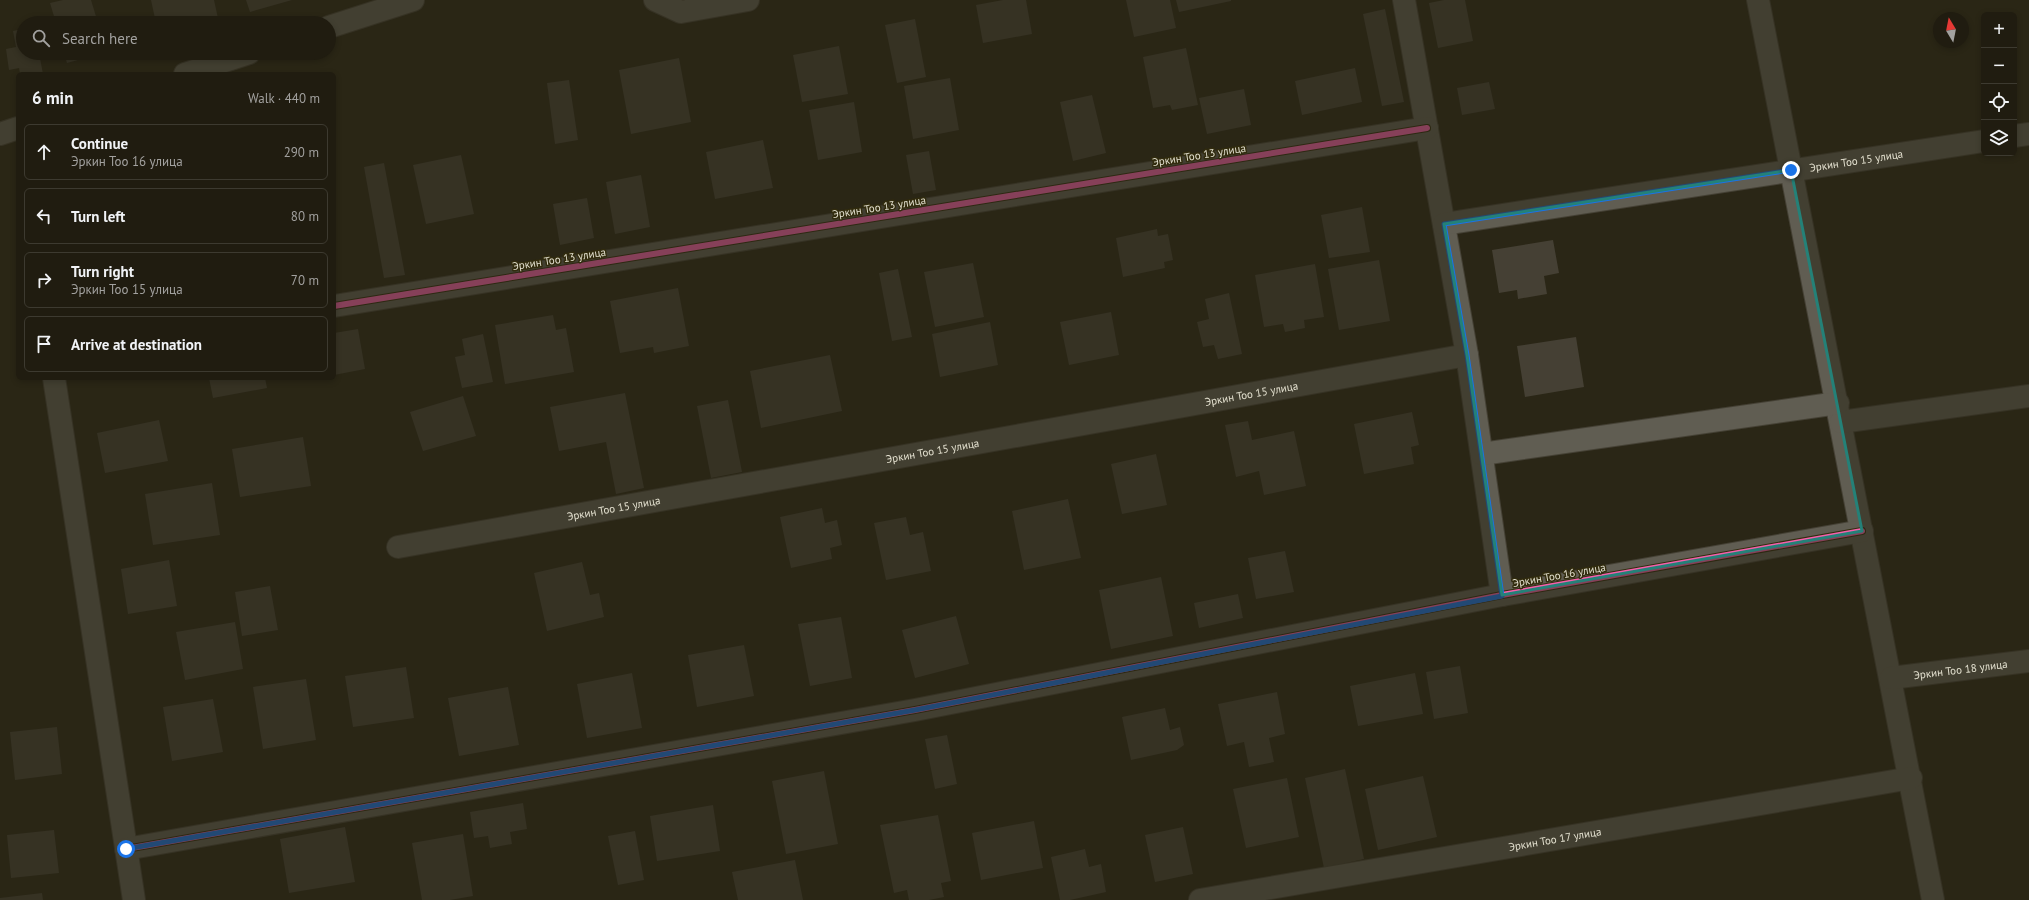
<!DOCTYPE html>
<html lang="en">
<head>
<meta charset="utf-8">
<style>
  :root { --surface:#201c10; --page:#282519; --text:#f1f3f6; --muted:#a2a19f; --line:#3d3a30 }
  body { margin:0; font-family:"PT Sans",sans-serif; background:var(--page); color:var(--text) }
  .controls { position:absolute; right:12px; top:12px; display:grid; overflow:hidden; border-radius:6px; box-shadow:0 2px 6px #0003 }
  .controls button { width:36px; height:36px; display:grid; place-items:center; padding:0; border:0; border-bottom:1px solid var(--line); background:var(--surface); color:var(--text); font:20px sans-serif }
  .compass { position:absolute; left:1933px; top:12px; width:36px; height:36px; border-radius:50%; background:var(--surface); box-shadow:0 2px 6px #0003; rotate:350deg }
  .stop { position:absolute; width:12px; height:12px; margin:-9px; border:3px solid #1a73e8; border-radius:50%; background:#fff }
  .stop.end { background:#1a73e8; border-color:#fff; box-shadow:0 1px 4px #0008 }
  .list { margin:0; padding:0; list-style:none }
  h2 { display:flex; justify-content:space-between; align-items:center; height:52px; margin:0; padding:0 16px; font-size:17px }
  h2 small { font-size:13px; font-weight:400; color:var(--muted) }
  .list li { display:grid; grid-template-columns:26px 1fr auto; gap:12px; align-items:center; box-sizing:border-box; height:56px; margin:0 8px 8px; padding:0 8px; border:1px solid var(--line); border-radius:6px }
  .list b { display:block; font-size:15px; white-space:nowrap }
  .list p { margin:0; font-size:13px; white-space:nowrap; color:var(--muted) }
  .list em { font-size:13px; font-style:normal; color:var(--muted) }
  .icon { flex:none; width:22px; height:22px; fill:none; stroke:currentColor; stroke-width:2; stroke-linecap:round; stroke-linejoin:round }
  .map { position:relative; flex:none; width:2029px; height:900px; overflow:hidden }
  .search { position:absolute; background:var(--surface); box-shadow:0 2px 6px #0003; left:16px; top:16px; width:320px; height:44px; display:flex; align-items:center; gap:10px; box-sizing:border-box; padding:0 14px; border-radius:22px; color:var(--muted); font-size:15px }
  .panel { position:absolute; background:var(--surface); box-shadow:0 2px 6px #0003; left:16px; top:72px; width:320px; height:308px; border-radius:6px }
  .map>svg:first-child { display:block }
  .building { fill:#454034 }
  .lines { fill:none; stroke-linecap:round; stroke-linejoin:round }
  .street-casing { stroke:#454135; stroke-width:24 }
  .street { stroke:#605d52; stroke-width:22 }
  .cycleway-casing { stroke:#322c0e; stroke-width:8 }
  .cycleway { stroke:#f560ab; stroke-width:6 }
  .route { stroke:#1a73e8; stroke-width:5 }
  .marked { fill:none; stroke:#248178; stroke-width:3; stroke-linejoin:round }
  .labels { text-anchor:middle; stroke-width:3; stroke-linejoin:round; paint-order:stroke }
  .street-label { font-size:11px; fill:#e4e1d0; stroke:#322c0e }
</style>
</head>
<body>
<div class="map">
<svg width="2029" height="900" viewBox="0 0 2029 900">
  <rect width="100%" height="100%" fill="#2a2616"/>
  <g class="building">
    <path d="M63,0H91L98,23H56L50,3Z"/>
    <path d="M151,0H214L219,23H156Z"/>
    <path d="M246,0H292L250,12Z"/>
    <path d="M1003,0H1026L1032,34L983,43L976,5Z"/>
    <path d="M1126,0H1170L1176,28L1134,37Z"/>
    <path d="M1176,0H1231V1L1179,12Z"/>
    <path d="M1444,0H1465L1473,41L1438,48L1429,3Z"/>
    <path d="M1385,9L1404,102L1382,106L1363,14Z"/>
    <path d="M915,19L926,77L897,83L885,25Z"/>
    <path d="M23,29V53H39L43,74H20L19,68L9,70L6,49L16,47L13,31Z"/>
    <path d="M839,46L848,94L802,102L793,55Z"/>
    <path d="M1186,48L1198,105L1172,110L1170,105L1153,108L1143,57Z"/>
    <path d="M64,53H103L67,63Z"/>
    <path d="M679,58L691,122L631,134L619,70Z"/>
    <path d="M1355,68L1362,102L1302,115L1295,81Z"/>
    <path d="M950,78L959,130L913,139L904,86Z"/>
    <path d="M569,80L578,140L555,144L547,83Z"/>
    <path d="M1489,82L1495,109L1462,115L1457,88Z"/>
    <path d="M1244,89L1251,125L1207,134L1199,98Z"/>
    <path d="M1092,95L1106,153L1073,161L1060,102Z"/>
    <path d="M854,102L862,152L818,160L809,110Z"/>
    <path d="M763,140L773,188L715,199L706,152Z"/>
    <path d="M929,151L936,190L913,194L906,155Z"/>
    <path d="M461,155L474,214L426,224L413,165Z"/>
    <path d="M384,163L405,275L384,278L364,167Z"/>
    <path d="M641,175L650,227L615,234L606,182Z"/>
    <path d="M587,198L594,238L560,245L553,204Z"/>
    <path d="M1362,207L1370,252L1329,258L1321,215Z"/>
    <path d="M1157,229L1158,236L1168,234L1173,260L1164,262L1165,268L1123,277L1116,238Z"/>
    <path d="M1553,240L1559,273L1544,276L1547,294L1518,299L1517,290L1499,293L1492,250Z"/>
    <path d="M1379,260L1390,321L1339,330L1328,269Z"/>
    <path d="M973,263L984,317L935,327L924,272Z"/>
    <path d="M1315,264L1324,317L1304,320L1305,328L1285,332L1283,324L1264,327L1255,275Z"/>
    <path d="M898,269L912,337L892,341L879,273Z"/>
    <path d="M678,288L689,346L654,353L653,347L620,353L610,301Z"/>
    <path d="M1229,293L1242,354L1218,359L1214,345L1203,347L1197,322L1209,319L1205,299Z"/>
    <path d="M1111,312L1119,355L1069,365L1060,322Z"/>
    <path d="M553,315L556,330L566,328L574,372L505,384L495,325Z"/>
    <path d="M990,322L998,365L940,377L932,334Z"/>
    <path d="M358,329L365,369L334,375V333Z"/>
    <path d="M483,334L493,382L462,388L455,357L465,355L462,339Z"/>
    <path d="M1576,337L1584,387L1525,397L1517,346Z"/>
    <path d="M830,355L842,411L761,428L750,371Z"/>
    <path d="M209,378H265L267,388L213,398Z"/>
    <path d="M625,393L644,488L616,494L606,442L559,451L550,407Z"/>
    <path d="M463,396L476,436L423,451L410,412Z"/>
    <path d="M728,400L742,472L711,478L697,406Z"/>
    <path d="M1412,412L1419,445L1411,447L1414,464L1364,474L1354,424Z"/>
    <path d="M159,420L168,461L105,473L97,433Z"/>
    <path d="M1248,421L1252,440L1294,431L1306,486L1264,495L1259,471L1236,477L1225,425Z"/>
    <path d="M303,437L311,486L240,497L232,449Z"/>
    <path d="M1156,454L1167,505L1122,514L1111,464Z"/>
    <path d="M212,483L220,535L153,545L145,494Z"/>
    <path d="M1068,499L1081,558L1024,570L1012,511Z"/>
    <path d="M822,508L825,523L837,520L842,545L830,548L832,559L791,568L780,517Z"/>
    <path d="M906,517L910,535L923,532L931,571L886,580L874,523Z"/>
    <path d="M1285,551L1294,592L1256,599L1248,558Z"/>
    <path d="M169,560L177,606L128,614L121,569Z"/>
    <path d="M582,562L590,595L599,593L604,617L547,631L534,573Z"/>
    <path d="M1161,577L1173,636L1111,649L1099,590Z"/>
    <path d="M270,586L278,630L242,636L235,592Z"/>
    <path d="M1238,594L1243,618L1199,628L1194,603Z"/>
    <path d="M956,616L969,664L915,678L902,630Z"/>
    <path d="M841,617L852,678L810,686L798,624Z"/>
    <path d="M235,622L243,669L185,680L176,632Z"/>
    <path d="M744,645L754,696L697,707L688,655Z"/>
    <path d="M1460,666L1468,713L1434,719L1426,672Z"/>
    <path d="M406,667L414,718L353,727L345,676Z"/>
    <path d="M632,673L642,728L587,738L577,684Z"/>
    <path d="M1415,673L1423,714L1358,726L1350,686Z"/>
    <path d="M306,679L316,740L263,749L253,687Z"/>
    <path d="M508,687L519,745L459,756L448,698Z"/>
    <path d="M1277,692L1285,734L1269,738L1274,762L1249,767L1244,742L1227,746L1218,704Z"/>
    <path d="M213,699L223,752L172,761L163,707Z"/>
    <path d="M1165,708L1170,730L1180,727L1184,745L1177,750L1131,760L1122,717Z"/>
    <path d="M57,727L62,774L15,780L10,732Z"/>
    <path d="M947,735L957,784L935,789L925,739Z"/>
    <path d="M1345,769L1364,859L1324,868L1305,778Z"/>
    <path d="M824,771L838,844L786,854L772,781Z"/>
    <path d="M1423,776L1437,837L1378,850L1365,789Z"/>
    <path d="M1287,778L1299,837L1246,848L1233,789Z"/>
    <path d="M523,803L527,829L510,832L512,844L490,848L488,836L474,838L470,812Z"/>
    <path d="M713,805L720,851L657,861L650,816Z"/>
    <path d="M938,815L951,881L941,883L944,897L929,900H909L907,890L894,893L880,825Z"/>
    <path d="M1034,821L1043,868L981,880L972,833Z"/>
    <path d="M345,827L355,882L289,893L280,839Z"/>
    <path d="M1183,827L1193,874L1155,882L1145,835Z"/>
    <path d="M54,830L59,873L11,878L7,835Z"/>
    <path d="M635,831L644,880L618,885L608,836Z"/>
    <path d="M463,834L473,896L450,900H422L412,843Z"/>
    <path d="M1085,849L1089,867L1101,864L1106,892L1070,900H1060L1051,857Z"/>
    <path d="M795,860L803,900H738L732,872Z"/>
    <path d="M42,893L43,900H0V898Z"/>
  </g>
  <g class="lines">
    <g class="street-casing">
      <g id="street">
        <path d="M655,0L681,12L748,0"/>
        <path d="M1404,0L1467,355L1502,595"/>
        <path d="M1758,0L1933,900"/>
        <path d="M329,27L413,0"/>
        <path d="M185,74L249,53"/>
        <path d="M0,134L18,128"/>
        <path d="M2014,136L2029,134"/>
        <path id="s1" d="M1444,224L1984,141"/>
        <path d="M334,306L1427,128"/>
        <path d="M54,378L134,900"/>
        <path d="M1841,422L2029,396"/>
        <path d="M1482,454L1838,403"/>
        <path id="s2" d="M398,547L1467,355"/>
        <path id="s3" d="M1891,678L2029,661"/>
        <path d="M126,849L915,710L1502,595L1862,531"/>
        <path id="s4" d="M1200,900L1911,778"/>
      </g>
    </g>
    <use href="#street" class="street"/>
    <g class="cycleway-casing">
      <g id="cycleway">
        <path d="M334,306L1427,128"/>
        <path d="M126,849L915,710L1502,595L1862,531"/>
      </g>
    </g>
    <use href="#cycleway" class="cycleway"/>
  </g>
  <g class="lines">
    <path class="route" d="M126,849L915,710L1502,596L1467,355L1444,224L1791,170"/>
  </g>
  <path d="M0 0H2029V900H0ZM1791,170L1862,531L1502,595L1467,355L1444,224Z" fill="#2a2616" fill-opacity=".55" fill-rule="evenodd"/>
  <path class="marked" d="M1791,170L1862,531L1502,595L1467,355L1444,224Z"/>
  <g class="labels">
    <g class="street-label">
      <text transform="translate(1199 155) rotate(-9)" y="4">Эркин Тоо 13 улица</text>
      <text dy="4" stroke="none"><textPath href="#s1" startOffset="417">Эркин Тоо 15 улица</textPath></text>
      <text transform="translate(879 207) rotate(-9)" y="4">Эркин Тоо 13 улица</text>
      <text transform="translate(559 259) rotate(-9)" y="4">Эркин Тоо 13 улица</text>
      <text dy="4" stroke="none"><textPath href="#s2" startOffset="867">Эркин Тоо 15 улица</textPath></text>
      <text dy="4" stroke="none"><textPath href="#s2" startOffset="543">Эркин Тоо 15 улица</textPath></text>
      <text dy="4" stroke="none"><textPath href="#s2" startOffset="219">Эркин Тоо 15 улица</textPath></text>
      <text transform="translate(1559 575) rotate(-10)" y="4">Эркин Тоо 16 улица</text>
      <text dy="4" stroke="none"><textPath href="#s3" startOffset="70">Эркин Тоо 18 улица</textPath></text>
      <text dy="4" stroke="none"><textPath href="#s4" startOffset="360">Эркин Тоо 17 улица</textPath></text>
    </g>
  </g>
</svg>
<div class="controls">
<button>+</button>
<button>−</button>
<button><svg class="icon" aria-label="locate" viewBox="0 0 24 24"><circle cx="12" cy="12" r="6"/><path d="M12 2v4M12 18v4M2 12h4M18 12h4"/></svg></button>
<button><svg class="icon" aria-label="layers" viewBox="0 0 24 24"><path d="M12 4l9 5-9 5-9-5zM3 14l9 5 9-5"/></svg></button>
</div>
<svg class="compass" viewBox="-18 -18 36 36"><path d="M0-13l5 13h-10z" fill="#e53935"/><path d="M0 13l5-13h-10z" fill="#a2a19f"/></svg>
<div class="stop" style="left:126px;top:849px"></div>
<div class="stop end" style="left:1791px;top:170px"></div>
<div class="search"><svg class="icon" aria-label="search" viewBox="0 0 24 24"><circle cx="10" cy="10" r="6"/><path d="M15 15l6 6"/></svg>Search here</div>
<section class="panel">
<h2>6 min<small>Walk · 440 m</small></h2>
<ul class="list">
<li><svg class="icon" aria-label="ahead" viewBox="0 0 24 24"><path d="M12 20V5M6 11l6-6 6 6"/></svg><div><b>Continue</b><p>Эркин Тоо 16 улица</p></div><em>290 m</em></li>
<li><svg class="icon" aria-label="left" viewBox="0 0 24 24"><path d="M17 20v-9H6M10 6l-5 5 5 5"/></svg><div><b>Turn left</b></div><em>80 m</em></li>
<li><svg class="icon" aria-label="right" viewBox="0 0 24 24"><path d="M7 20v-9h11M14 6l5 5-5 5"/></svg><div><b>Turn right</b><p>Эркин Тоо 15 улица</p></div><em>70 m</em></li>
<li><svg class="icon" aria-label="arrive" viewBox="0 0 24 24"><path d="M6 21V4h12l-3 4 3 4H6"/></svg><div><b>Arrive at destination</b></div></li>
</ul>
</section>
</div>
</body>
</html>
